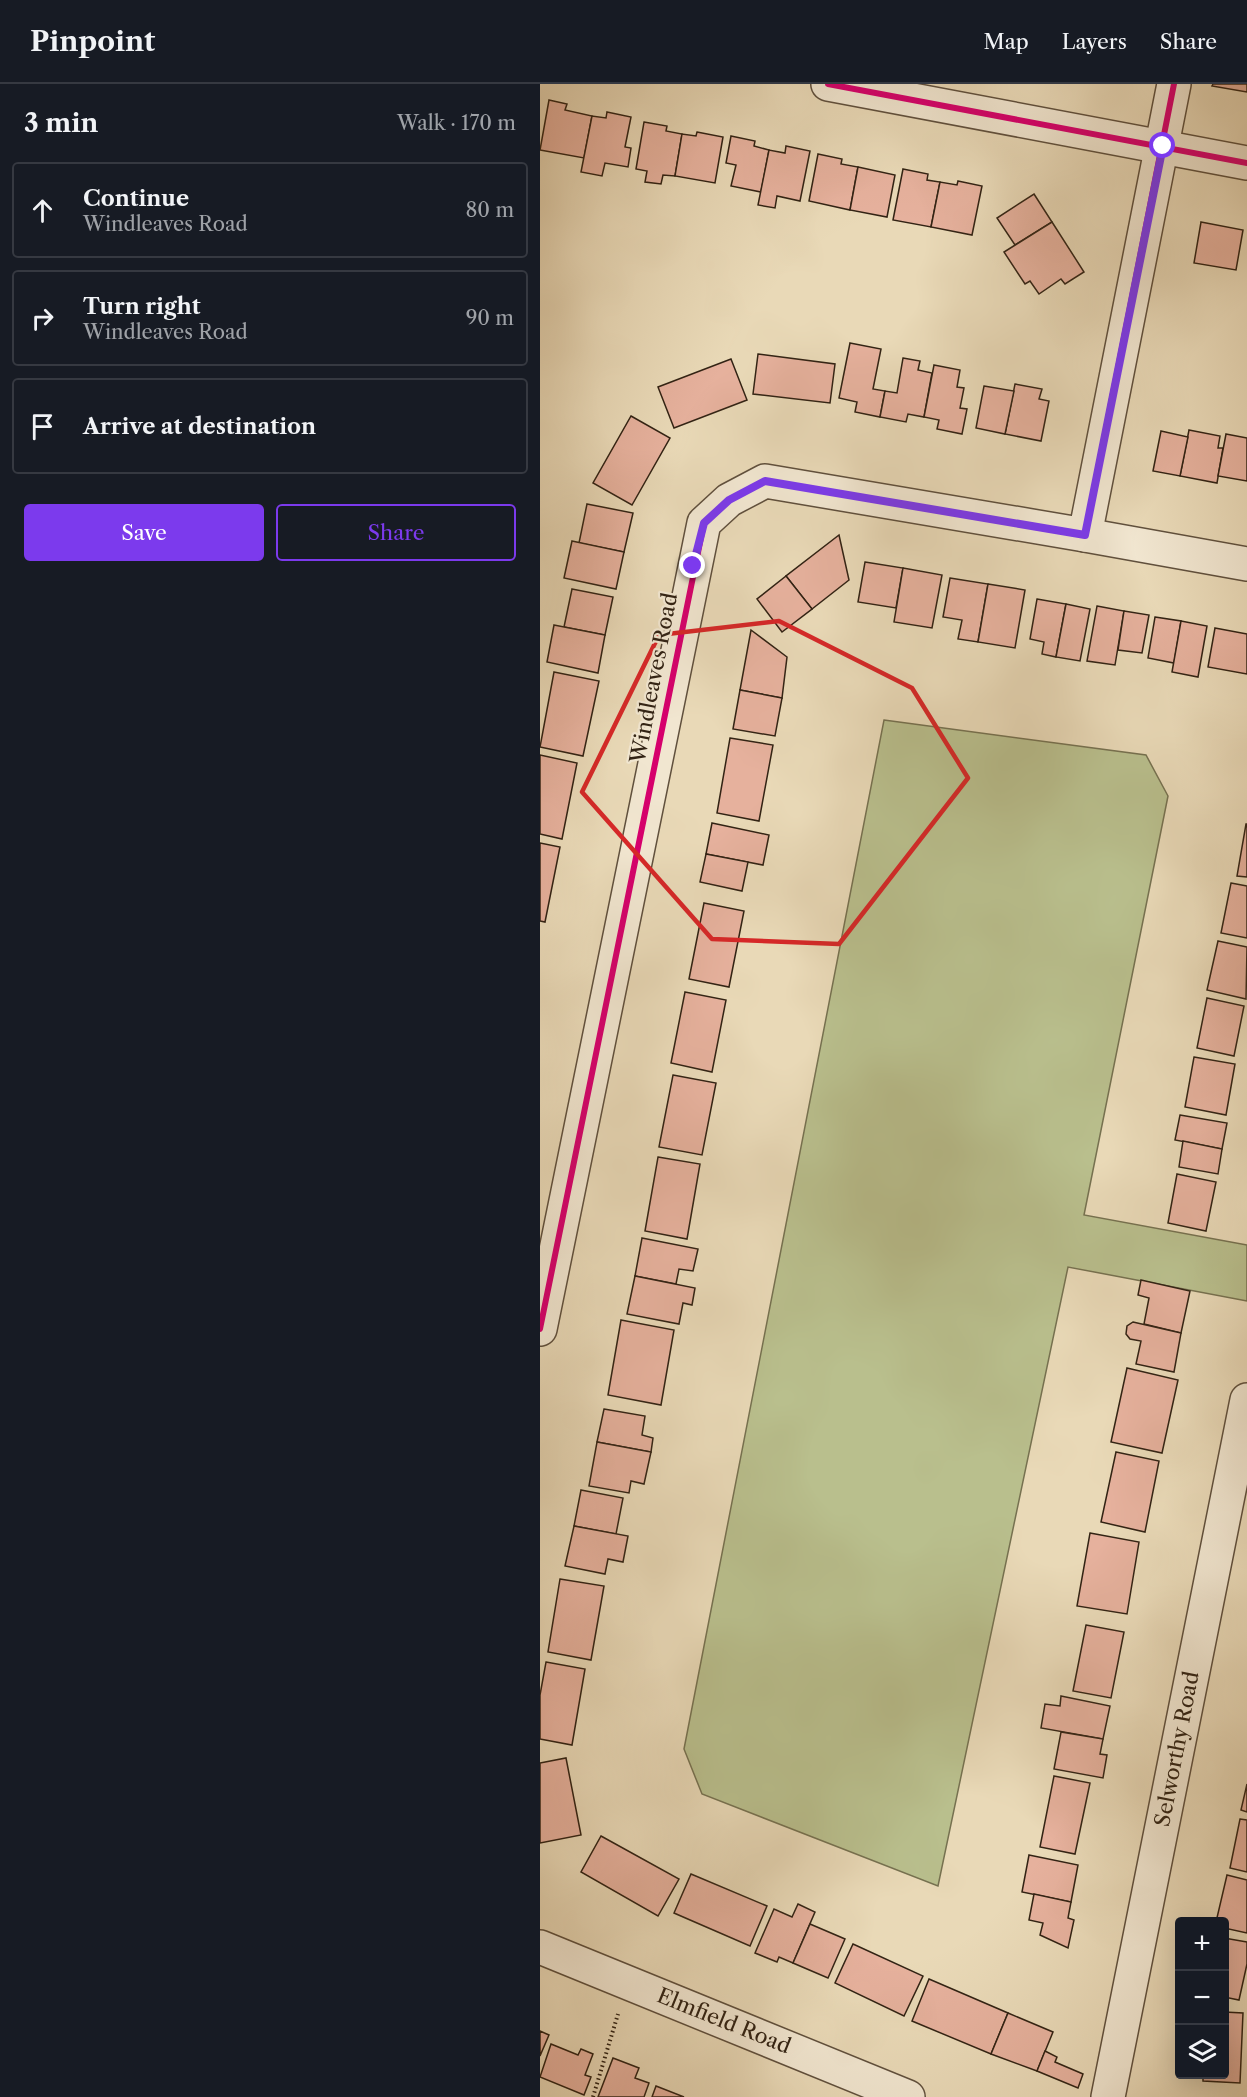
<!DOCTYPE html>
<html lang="en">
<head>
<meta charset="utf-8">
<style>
  :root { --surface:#171b24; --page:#242831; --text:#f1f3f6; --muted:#9ea1a6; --line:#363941; --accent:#7c3aed }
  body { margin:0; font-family:"Libre Caslon Text",serif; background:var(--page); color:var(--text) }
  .controls { position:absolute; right:18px; bottom:18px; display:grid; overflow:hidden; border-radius:6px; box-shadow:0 6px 24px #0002 }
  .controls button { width:54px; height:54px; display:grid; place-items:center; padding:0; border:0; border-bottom:2px solid var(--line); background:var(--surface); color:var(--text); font:30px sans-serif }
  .stop { position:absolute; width:18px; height:18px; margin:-14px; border:4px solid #7c3aed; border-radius:50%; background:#fff }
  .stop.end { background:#7c3aed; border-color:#fff; box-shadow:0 2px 6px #0008 }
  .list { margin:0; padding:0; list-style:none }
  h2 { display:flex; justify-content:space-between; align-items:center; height:78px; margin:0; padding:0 24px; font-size:26px }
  h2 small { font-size:20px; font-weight:400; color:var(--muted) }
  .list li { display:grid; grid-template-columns:39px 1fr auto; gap:18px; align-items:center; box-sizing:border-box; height:96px; margin:0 12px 12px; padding:0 12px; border:2px solid var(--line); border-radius:6px }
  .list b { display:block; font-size:22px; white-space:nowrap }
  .list p { margin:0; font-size:20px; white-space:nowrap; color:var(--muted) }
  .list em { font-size:20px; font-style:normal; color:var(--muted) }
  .actions { display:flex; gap:12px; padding:18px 24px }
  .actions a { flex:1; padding:14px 0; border:2px solid var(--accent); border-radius:6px; text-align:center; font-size:21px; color:var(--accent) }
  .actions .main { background:var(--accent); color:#fff }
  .icon { flex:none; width:33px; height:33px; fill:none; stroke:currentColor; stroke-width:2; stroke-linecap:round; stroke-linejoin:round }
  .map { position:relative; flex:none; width:707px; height:2013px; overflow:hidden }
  header { display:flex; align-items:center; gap:36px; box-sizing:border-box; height:84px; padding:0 30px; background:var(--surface); border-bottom:2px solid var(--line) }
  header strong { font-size:28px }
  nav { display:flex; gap:33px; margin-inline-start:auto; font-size:21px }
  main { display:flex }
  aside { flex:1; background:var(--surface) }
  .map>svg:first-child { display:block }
  .green { fill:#b9bf8d; stroke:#767150; stroke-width:1.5 }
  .building { fill:#e6b19d; stroke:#322314; stroke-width:1.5 }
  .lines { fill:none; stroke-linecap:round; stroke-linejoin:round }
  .street-casing { stroke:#60503d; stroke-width:36 }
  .path { stroke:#322314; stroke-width:4; stroke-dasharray:1.5 3; stroke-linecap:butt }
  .street { stroke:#f1e6d0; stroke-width:33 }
  .cycleway-casing { stroke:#f1e6d0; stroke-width:10 }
  .cycleway { stroke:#d6006c; stroke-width:6 }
  .route { stroke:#7c3aed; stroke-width:8 }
  .marked { fill:none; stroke:#d62828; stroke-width:4.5; stroke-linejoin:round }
  .labels { text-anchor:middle; stroke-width:4.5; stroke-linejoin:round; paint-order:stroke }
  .street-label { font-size:21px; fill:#322314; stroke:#f1e6d0 }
</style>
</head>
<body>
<header>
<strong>Pinpoint</strong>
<nav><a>Map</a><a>Layers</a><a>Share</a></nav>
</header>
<main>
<aside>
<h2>3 min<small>Walk · 170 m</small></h2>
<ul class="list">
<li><svg class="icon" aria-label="ahead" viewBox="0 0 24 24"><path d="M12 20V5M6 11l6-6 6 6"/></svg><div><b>Continue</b><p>Windleaves Road</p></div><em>80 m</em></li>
<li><svg class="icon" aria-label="right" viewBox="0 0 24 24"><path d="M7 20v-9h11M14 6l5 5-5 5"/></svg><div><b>Turn right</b><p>Windleaves Road</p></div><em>90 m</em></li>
<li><svg class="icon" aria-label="arrive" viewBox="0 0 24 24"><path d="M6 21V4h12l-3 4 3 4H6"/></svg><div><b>Arrive at destination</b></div></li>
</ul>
<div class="actions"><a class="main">Save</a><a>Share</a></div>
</aside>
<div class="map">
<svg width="707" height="2013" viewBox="0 0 707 2013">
  <rect width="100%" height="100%" fill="#e9d9b7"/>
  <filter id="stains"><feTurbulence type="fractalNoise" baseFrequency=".00333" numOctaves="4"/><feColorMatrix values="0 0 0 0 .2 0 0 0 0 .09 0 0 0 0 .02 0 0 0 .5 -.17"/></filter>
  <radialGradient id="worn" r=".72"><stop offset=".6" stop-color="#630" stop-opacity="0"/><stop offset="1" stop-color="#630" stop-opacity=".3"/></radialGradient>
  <path class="green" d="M344,636L606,671L628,712L544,1131L707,1161V1217L528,1183L398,1802L162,1710L144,1665Z"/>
  <g class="building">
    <path d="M673,0H707V8L672,2Z"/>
    <path d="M9,16L27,20L25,26L52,32L44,74L0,66Z"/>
    <path d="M67,28L91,33L85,63L91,64L88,83L65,79L62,92L41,88L52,32L66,34Z"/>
    <path d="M104,38L127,42L126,47L142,50L135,92L123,91L121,100L105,98L107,87L96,85Z"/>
    <path d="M157,48L183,53L175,99L135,92L142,50L156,52Z"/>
    <path d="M191,52L215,57L214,62L229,66L221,108L191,102L196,81L186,79Z"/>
    <path d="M246,62L270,67L260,117L237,112L235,124L218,121L229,66L245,69Z"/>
    <path d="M278,70L302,75L301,80L318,83L310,126L269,117Z"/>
    <path d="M318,83L355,91L347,133L310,126Z"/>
    <path d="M363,85L388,90L387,96L400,98L391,143L353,136Z"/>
    <path d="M418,97L442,102L432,151L391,143L400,98L417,101Z"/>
    <path d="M494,110L512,138L475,161L457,134Z"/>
    <path d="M512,138L544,188L525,200L521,195L499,210L490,197L485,200L464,168Z"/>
    <path d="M661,138L703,146L696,186L654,179Z"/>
    <path d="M310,259L341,265L333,305L345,307L340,333L315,328L317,318L299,314Z"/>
    <path d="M218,270L295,280L290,319L213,310Z"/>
    <path d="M363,274L380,277L378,286L392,289L384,333L368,330L366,338L340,333L345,307L357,309Z"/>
    <path d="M191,275L207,316L134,344L118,303Z"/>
    <path d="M394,281L420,286L417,303L424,304L420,324L427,325L422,350L397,345L399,336L384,333Z"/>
    <path d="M475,300L502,305L499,315L509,317L501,357L465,350Z"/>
    <path d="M444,302L474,307L465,350L436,344Z"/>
    <path d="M91,332L130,354L92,421L53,399Z"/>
    <path d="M649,346L680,352L678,364H683L677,399L640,392Z"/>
    <path d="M621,347L648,353L640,392L613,387Z"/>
    <path d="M686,350L707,354V397L678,392Z"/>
    <path d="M47,420L93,429L84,468L39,459Z"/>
    <path d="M299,451L309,496L272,525L246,492Z"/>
    <path d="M32,457L84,468L76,505L24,494Z"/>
    <path d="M325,478L363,484L356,524L318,518Z"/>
    <path d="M363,484L402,491L392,544L354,538Z"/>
    <path d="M246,492L272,525L242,548L217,515Z"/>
    <path d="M410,494L448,500L438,558L418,555L422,536L403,533Z"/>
    <path d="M448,500L485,506L475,564L438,558Z"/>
    <path d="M32,505L73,513L65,551L24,543Z"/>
    <path d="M497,515L526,520L516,573L502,570L504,558L490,555Z"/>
    <path d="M526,520L550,525L540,577L516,573Z"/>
    <path d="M557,522L584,527L575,581L547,577Z"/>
    <path d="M584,527L609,531L602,569L578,566Z"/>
    <path d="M615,533L641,537L634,579L608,574Z"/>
    <path d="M641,537L667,542L658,593L632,588Z"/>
    <path d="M14,541L65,551L58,589L7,578Z"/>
    <path d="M675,544L707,550V590L668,583Z"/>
    <path d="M211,546L247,573L242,614L200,606Z"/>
    <path d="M14,588L59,597L43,672L0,663Z"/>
    <path d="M200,606L242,614L235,652L193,645Z"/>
    <path d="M190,654L233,661L219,737L177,729Z"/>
    <path d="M0,671L37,679L22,755L0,750Z"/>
    <path d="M172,739L229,751L223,781L166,770Z"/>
    <path d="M706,740H707V793L697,792Z"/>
    <path d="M0,759L20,763L5,838L0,837Z"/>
    <path d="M166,770L208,778L202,807L160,798Z"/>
    <path d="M691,799L707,802V854L681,849Z"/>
    <path d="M164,819L204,827L189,903L149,895Z"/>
    <path d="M678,857L707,863L706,915L667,906Z"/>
    <path d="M145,908L186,916L172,988L131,979Z"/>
    <path d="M667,914L704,922L694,972L657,964Z"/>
    <path d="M654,973L695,980L686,1031L645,1023Z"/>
    <path d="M133,991L176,999L162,1071L119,1063Z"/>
    <path d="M640,1031L687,1039L682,1065L635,1056Z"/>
    <path d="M643,1057L682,1065L678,1090L639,1083Z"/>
    <path d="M118,1073L160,1080L147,1155L105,1147Z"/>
    <path d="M637,1090L676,1098L666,1147L628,1139Z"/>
    <path d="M102,1154L158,1165L153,1187L139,1185L136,1200L95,1192Z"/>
    <path d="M95,1192L155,1204L152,1221L143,1219L139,1240L87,1230Z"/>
    <path d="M601,1196L650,1207L641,1249L604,1240L609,1214L598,1211Z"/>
    <path d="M81,1236L134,1246L121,1321L68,1311Z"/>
    <path d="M593,1238L641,1249L634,1288L596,1280L601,1257L590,1255L586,1250L587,1242Z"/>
    <path d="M587,1284L638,1296L622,1369L571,1358Z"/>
    <path d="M64,1325L105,1332L102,1351L113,1354L111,1368L57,1358Z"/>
    <path d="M57,1358L111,1368L104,1400L91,1397L89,1409L49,1402Z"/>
    <path d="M576,1368L619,1377L605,1448L561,1438Z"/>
    <path d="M41,1406L83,1414L76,1450L34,1442Z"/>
    <path d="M34,1442L88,1452L83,1478L68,1475L65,1490L25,1482Z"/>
    <path d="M550,1449L599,1458L587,1530L537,1522Z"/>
    <path d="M20,1495L64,1502L51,1576L8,1568Z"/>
    <path d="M546,1541L584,1548L571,1614L533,1607Z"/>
    <path d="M6,1578L45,1585L32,1661L0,1655V1611Z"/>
    <path d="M521,1612L570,1622L563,1655L501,1644L505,1620L520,1622Z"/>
    <path d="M521,1648L563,1655L560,1670L567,1671L563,1694L514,1685Z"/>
    <path d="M26,1674L41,1751L0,1759V1679Z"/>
    <path d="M514,1692L550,1699L535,1770L500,1763Z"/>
    <path d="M707,1700V1728L701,1726Z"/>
    <path d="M700,1735L707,1736V1788L690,1784Z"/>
    <path d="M61,1752L139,1795L118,1832L41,1788Z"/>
    <path d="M489,1771L538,1781L531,1818L482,1808Z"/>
    <path d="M151,1790L227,1822L210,1862L134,1829Z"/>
    <path d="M687,1791L707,1796V1849L684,1844V1838H676Z"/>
    <path d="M494,1810L531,1818L528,1834L534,1836L528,1864L500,1851L503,1839L489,1836Z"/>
    <path d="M258,1820L275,1828L253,1879L239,1873L237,1878L215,1869L234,1825L252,1833Z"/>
    <path d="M270,1840L305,1855L288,1894L253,1879Z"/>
    <path d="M684,1854L707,1858V1880L699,1916L684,1913Z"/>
    <path d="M313,1860L383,1892L364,1932L295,1899Z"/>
    <path d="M389,1895L468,1929L451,1970L372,1937Z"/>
    <path d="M684,1928L703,1929L700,1999L663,1997V1990H684Z"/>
    <path d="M468,1929L513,1948L497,1987L451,1970Z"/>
    <path d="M0,1947L9,1951L0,1972Z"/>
    <path d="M11,1960L38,1971L41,1965L53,1970L45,1991L51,1993L44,2011L0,1993Z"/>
    <path d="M505,1967L517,1973L515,1978L543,1990L538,2004L497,1987Z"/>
    <path d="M73,1974L99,1984L95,1994L109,1999L104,2013H58Z"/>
    <path d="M116,2002L144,2013H112Z"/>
  </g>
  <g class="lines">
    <g class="street-casing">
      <g id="street">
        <path d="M288,0L707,79"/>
        <path d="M545,451L707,480"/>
        <path d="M0,1245L164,439L189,416L225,397L545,451L634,0"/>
        <path d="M0,1863L368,2013"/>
        <path d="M568,2013L707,1316"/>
      </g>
    </g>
    <path class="path" d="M53,2013L78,1930"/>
    <use href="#street" class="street"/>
    <g class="cycleway-casing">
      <g id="cycleway">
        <path d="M288,0L707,79"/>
        <path d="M0,1245L164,439L189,416L225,397L545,451L634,0"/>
      </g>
    </g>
    <use href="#cycleway" class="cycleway"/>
  </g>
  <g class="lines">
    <path class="route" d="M153,482L164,439L189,416L225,397L545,451L623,62"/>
  </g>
  <path class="marked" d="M239,537L372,604L428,694L299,860L172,855L42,708L119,551Z"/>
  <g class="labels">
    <g class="street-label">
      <text transform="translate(114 594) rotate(-79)" y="7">Windleaves Road</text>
      <text transform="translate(637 1665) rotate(-79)" y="7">Selworthy Road</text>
      <text transform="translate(184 1937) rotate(22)" y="7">Elmfield Road</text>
    </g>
  </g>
  <rect width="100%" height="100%" filter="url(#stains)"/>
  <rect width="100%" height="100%" fill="url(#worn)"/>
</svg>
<div class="controls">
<button>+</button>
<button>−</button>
<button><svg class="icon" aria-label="layers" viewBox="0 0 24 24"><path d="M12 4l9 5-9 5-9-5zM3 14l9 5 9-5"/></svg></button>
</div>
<div class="stop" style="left:623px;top:62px"></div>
<div class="stop end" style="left:153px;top:482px"></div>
</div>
</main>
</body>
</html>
